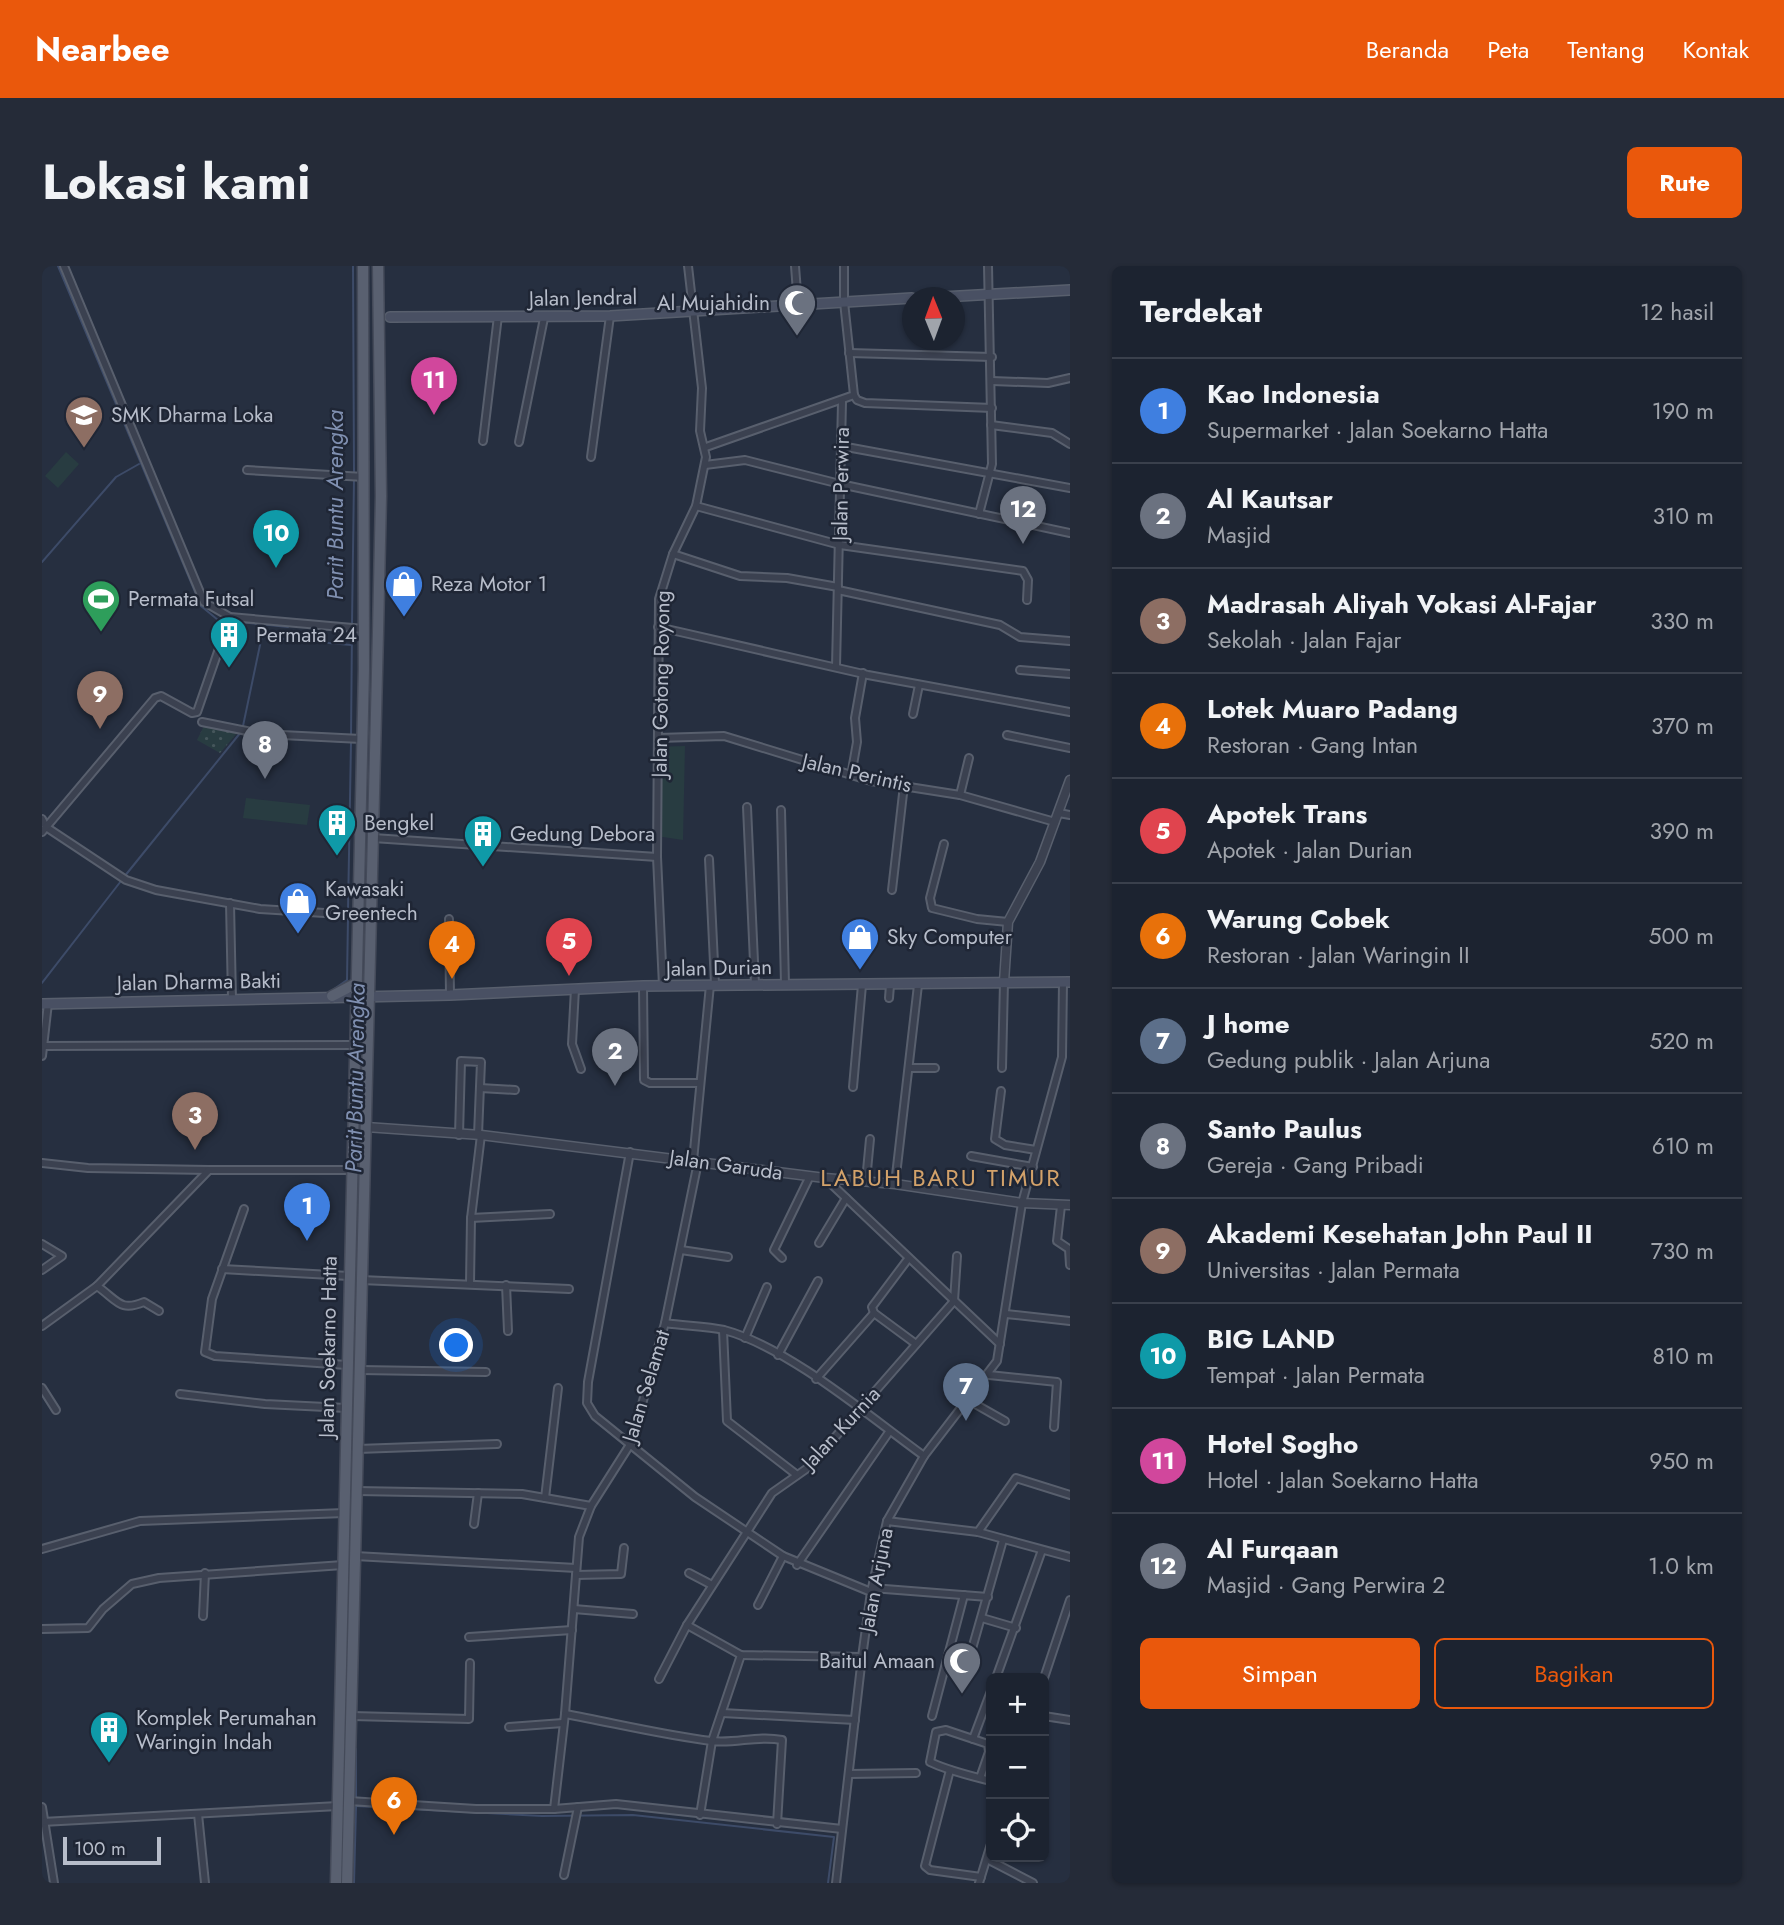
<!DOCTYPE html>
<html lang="id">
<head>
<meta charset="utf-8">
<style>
  :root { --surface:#1c2330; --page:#252b38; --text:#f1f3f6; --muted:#a0a4ab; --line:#3a404c; --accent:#ea580c }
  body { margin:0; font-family:Jost,sans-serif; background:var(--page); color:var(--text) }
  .controls { position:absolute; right:21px; bottom:21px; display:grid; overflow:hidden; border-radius:10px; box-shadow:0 2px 5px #0004 }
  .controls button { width:63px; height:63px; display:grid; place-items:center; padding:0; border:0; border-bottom:2px solid var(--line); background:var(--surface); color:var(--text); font:35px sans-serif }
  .compass { position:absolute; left:860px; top:21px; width:63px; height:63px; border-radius:50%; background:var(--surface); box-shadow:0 2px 5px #0004; rotate:359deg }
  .scale { position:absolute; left:21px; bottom:18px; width:98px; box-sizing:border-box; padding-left:7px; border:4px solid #b7bdca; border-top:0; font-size:19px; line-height:24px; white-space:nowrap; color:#b7bdca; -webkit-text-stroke:5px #1f2635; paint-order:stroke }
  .you { position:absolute; left:415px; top:1080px; width:24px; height:24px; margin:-18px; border:5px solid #fff; border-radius:50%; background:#1a73e8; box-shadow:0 0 0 10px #1a73e833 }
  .badge { display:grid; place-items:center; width:46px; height:46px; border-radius:50%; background:var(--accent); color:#fff; font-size:23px; font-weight:700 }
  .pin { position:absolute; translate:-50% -58px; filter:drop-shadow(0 2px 4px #0008) }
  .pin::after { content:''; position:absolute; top:37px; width:24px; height:21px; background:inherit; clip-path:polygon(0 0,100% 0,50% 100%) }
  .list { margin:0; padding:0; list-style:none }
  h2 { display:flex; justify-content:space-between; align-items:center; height:91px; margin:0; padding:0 28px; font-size:30px }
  h2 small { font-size:23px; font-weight:400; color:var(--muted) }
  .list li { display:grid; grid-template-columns:46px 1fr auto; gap:21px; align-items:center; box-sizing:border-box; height:105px; padding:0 28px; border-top:2px solid var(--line) }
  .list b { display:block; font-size:26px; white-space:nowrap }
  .list p { margin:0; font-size:23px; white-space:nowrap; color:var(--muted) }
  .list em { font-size:23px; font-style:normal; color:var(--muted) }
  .actions { display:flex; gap:14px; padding:21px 28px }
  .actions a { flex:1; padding:16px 0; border:2px solid var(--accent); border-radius:10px; text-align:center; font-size:24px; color:var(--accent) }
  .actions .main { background:var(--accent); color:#fff }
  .icon { flex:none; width:38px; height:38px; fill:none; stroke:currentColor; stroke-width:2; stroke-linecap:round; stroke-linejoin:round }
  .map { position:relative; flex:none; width:1028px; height:1617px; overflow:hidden; border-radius:10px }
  header { display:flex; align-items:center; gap:42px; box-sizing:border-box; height:98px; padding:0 35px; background:var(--accent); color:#fff }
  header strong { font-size:33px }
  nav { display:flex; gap:38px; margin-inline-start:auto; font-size:24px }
  .intro { display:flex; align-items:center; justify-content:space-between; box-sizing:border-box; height:168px; padding:0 42px }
  h1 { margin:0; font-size:49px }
  .button { padding:18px 32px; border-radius:10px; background:var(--accent); color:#fff; font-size:24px; font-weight:700 }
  main { display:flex; gap:42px; padding:0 42px }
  aside { flex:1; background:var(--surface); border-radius:10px; box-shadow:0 2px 5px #0004 }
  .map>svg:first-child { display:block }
  .park { fill:url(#park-dots) }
  .pitch { fill:#283c41 }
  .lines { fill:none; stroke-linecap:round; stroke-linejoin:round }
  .stream { stroke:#3d4b68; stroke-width:2 }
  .minor-casing { stroke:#585f6d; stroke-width:10 }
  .tertiary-casing { stroke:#585f6d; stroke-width:11 }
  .secondary-casing { stroke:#585f6d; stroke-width:12 }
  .primary-casing { stroke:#444a59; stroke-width:13 }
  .minor { stroke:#3b4150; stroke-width:6 }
  .tertiary { stroke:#3b4150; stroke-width:8 }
  .secondary { stroke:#495063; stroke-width:9 }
  .primary { stroke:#596070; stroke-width:10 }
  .labels { text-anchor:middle; stroke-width:5; stroke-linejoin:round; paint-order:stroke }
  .street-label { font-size:21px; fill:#b7bdca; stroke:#1f2635 }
  .poi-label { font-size:21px; fill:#b7bdca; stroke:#1f2635; text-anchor:start }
  .water-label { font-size:23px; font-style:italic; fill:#8090b1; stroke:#1f2635 }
  .quarter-label { font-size:24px; letter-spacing:2px; fill:#d3a26a; stroke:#1f2635 }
</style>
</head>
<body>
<header>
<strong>Nearbee</strong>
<nav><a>Beranda</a><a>Peta</a><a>Tentang</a><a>Kontak</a></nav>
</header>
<div class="intro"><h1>Lokasi kami</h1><a class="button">Rute</a></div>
<main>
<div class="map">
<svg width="1028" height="1617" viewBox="0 0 1028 1617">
  <defs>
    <pattern id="park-dots" width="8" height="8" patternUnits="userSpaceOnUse" patternTransform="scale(1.75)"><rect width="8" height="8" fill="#283c41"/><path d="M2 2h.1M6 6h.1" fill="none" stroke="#45565b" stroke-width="1.8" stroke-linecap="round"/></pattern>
  </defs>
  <rect width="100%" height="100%" fill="#262f40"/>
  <path class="park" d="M162,460L195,467L178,487L155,474Z"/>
  <g class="pitch">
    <path d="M24,186L37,198L16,222L3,210Z"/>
    <path d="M643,480L641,574L614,570L613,481Z"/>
    <path d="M204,532L268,539L265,559L201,552Z"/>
  </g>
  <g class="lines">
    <g class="stream">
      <path d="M16,0L159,340L176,354H183"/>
      <path d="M311,0L312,207"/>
      <path d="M341,51V0"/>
      <path d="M0,296L74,211L97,198"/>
      <path d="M189,355L246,361"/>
      <path d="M310,358L312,213"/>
      <path d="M221,371L309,379"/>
      <path d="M201,460L222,360"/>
      <path d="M309,470L310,364"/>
      <path d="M222,471L308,476"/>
      <path d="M338,475L342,306"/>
      <path d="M82,611L199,466"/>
      <path d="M306,645L309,476"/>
      <path d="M0,717L79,615"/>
      <path d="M292,723L305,714L306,651"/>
      <path d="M325,1010L326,946"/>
      <path d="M323,1101L325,1016"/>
      <path d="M318,1269L323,1107"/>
      <path d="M314,1475V1453"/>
      <path d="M314,1532V1483"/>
      <path d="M314,1540L500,1550L591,1549L792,1571L786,1617"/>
      <path d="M312,1617L314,1541"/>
    </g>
    <g class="minor-casing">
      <g id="minor">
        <path d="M22,0L162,336L188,351L322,363"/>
        <path d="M753,0L756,39"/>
        <path d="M807,87L950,91"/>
        <path d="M950,115L1006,117L1028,112"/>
        <path d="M812,129L815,134L823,137L950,142"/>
        <path d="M949,159L1010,167L1028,178"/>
        <path d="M441,175L456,50"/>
        <path d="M477,176L502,52"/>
        <path d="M799,180L1028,222"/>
        <path d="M664,181L812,129L802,36V0"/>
        <path d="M549,191L568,50"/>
        <path d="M663,199L703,194L798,218L1028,267"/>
        <path d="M205,204L322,211"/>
        <path d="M654,240L798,279L981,305L986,314L985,334"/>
        <path d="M937,248L950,198L946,0"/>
        <path d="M631,288L698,310L745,312L796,321"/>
        <path d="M796,324L958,359L978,371L1028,375"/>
        <path d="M616,361L826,409L1028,446"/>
        <path d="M794,401L800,136"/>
        <path d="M978,404L1028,408"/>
        <path d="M871,448L877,419"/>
        <path d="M160,456L220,468L319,473"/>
        <path d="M965,469L1028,482"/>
        <path d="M616,472L682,470L829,515L918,529L1013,556"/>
        <path d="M809,510L815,476L813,452L821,407"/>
        <path d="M918,529L927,492"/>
        <path d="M705,541L713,718"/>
        <path d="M739,544L743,719"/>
        <path d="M1017,547L1028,549"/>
        <path d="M0,553L4,561L84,614L114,624L218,643L315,649"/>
        <path d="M0,566L113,432L119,430L150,447L155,446L188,351"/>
        <path d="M331,572L615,591"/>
        <path d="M902,578L888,632L890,642L935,653L966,656"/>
        <path d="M667,593L673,718"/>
        <path d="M850,624L862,519"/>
        <path d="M188,637L190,733"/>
        <path d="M407,653L408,729"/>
        <path d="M601,720L602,814L608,817H656"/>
        <path d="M621,720L615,591L617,333L631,288L654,240L664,191L658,165L660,122L646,0"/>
        <path d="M533,723L530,778L539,803"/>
        <path d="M847,732L848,719"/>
        <path d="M1,780L314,779"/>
        <path d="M0,790L6,737"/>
        <path d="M868,802H893"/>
        <path d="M960,802L962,716"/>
        <path d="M811,821L820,719"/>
        <path d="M438,822L473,824"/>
        <path d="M959,825L953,873L963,879L994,884"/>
        <path d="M417,869L419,795L439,796L436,869"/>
        <path d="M588,886L546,1116L545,1137L553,1150L653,1231L741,1290L829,1326"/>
        <path d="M929,890L991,901"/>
        <path d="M651,895L668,719"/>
        <path d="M0,897L46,902L167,904"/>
        <path d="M783,912L958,1078"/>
        <path d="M824,915L828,873"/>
        <path d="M853,918L876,719"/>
        <path d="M1019,940L1015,975L1027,983L1028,999"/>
        <path d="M202,943L170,1033L163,1086L173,1090L305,1099"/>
        <path d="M429,952L508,948"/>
        <path d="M777,977L804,932"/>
        <path d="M0,978L20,990L0,1004"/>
        <path d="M639,984L686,991"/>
        <path d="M740,992L732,984L768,910"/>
        <path d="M866,993L830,1041L832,1047L874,1078"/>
        <path d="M180,1003L307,1010"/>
        <path d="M319,1014L527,1023"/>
        <path d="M428,1018L429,952L439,869"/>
        <path d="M464,1019L466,1065"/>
        <path d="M55,1020C76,1035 78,1046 102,1036L117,1045"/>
        <path d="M964,1048L1028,1055"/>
        <path d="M623,1057C642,1060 663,1060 682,1064C746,1081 828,1151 882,1190"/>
        <path d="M0,1060L55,1020L167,904H311"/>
        <path d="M681,1064L685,1155L755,1209"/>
        <path d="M703,1072L725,1021"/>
        <path d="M736,1089L776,1015"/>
        <path d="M318,1104L444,1106"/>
        <path d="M947,1109L1015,1116L1012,1161"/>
        <path d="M774,1113L832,1047"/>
        <path d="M0,1122L14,1144"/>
        <path d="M138,1128L223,1138L304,1142"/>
        <path d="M926,1134L963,1155"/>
        <path d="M316,1183L455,1178"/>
        <path d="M315,1225L480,1228L549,1240"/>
        <path d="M503,1232L516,1122"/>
        <path d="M845,1255L936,1266L1028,1291"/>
        <path d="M432,1258L436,1227"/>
        <path d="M936,1266L974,1212L1028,1229"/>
        <path d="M0,1283L98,1255L302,1247"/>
        <path d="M313,1290L534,1302"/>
        <path d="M755,1299L847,1166"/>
        <path d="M647,1307L670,1319"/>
        <path d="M534,1309L579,1308L582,1282"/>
        <path d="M830,1322L946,1331"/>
        <path d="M716,1339L741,1290"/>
        <path d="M532,1343L591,1348"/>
        <path d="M161,1350L163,1307"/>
        <path d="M940,1352L974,1362"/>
        <path d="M645,1359L699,1389L820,1391"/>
        <path d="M0,1363L46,1362L61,1343L90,1318L117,1312L301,1299"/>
        <path d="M427,1371L530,1364"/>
        <path d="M922,1411L961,1274"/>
        <path d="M954,1412L1000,1284"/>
        <path d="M1002,1412L1028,1334"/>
        <path d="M617,1413L645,1359L730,1227L767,1201L912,1035L915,990"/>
        <path d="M680,1447L813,1454"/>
        <path d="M523,1448C572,1457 621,1469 669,1475C694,1478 715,1469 740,1474L735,1558"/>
        <path d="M310,1450L427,1453L428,1397"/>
        <path d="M890,1450L922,1329"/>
        <path d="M1002,1450L1028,1454"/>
        <path d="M467,1461L521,1457"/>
        <path d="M931,1473L949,1425"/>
        <path d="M908,1504L883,1600L888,1604L939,1611"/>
        <path d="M807,1508L874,1507"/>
        <path d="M938,1512L947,1486L946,1478L904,1464L894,1466L888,1496C907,1505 929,1510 949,1515"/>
        <path d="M307,1535L434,1543H512L574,1538L800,1563"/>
        <path d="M0,1541L12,1617"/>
        <path d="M512,1543L523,1448L537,1271L549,1240L589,1177L623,1057L656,896"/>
        <path d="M156,1548L163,1617"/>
        <path d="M658,1549L670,1475L699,1389"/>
        <path d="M0,1556L296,1540"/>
        <path d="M945,1593L991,1617"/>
        <path d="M522,1609L536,1541"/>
        <path d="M794,1617L820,1391L829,1326L845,1255L882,1190L955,1095L980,937L1020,791L1021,716"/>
        <path d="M937,1617L949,1578"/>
      </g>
    </g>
    <g class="tertiary-casing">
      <g id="tertiary">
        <path d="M962,716L966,656L998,596L1028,514"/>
        <path d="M324,861L439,869L783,912L853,918L980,937L1028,939"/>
      </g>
    </g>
    <g class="secondary-casing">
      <g id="secondary">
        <path d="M882,32L1028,24"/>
        <path d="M348,51L568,50L870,32"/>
        <path d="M0,738L408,729L601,720L1028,716"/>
      </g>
    </g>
    <g class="primary-casing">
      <g id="primary">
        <path d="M290,730L315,717"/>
        <path d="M294,1617L322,403L321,0"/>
        <path d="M305,1617L336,366L339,230L336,0"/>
      </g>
    </g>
    <use href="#minor" class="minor"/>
    <use href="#tertiary" class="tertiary"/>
    <use href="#secondary" class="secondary"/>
    <use href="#primary" class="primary"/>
  </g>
  <defs>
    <g id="mosque-pin" transform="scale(2.0125)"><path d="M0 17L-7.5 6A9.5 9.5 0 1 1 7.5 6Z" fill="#6b7280" stroke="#1f2635"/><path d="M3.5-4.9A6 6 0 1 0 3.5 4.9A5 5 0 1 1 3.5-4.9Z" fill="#fff"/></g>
    <g id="school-pin" transform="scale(2.0125)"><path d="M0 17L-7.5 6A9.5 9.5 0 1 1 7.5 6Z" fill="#8d6e63" stroke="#1f2635"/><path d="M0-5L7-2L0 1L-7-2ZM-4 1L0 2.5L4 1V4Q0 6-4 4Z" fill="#fff"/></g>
    <g id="shop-pin" transform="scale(2.0125)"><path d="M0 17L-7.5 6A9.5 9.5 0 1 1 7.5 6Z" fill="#3f7fe0" stroke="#1f2635"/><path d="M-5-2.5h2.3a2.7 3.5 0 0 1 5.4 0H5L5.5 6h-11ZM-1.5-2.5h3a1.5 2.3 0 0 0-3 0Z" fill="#fff"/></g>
    <g id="stadium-pin" transform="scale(2.0125)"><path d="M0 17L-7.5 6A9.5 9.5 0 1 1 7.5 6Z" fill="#2e9e5b" stroke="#1f2635"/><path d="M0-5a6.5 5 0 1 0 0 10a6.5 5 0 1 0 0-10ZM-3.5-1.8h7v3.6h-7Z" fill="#fff"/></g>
    <g id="building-pin" transform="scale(2.0125)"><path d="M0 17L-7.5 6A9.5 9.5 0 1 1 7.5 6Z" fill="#0f9aa8" stroke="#1f2635"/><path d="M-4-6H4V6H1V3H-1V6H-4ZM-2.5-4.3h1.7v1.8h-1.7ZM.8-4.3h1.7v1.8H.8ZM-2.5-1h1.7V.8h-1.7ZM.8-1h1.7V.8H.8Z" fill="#fff"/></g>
  </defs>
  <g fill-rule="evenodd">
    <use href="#mosque-pin" x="755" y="37"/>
    <use href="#school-pin" x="42" y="149"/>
    <use href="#shop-pin" x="362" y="318"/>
    <use href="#stadium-pin" x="59" y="333"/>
    <use href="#building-pin" x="187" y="369"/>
    <use href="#building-pin" x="295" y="557"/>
    <use href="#building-pin" x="441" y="568"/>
    <use href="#shop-pin" x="256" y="635"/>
    <use href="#shop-pin" x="818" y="671"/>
    <use href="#mosque-pin" x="920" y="1395"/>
    <use href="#building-pin" x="67" y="1464"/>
  </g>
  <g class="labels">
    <g class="street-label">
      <text transform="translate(541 32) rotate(-1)" y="7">Jalan Jendral</text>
      <text transform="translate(799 218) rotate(-89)" y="7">Jalan Perwira</text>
      <text transform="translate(619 418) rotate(-89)" y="7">Jalan Gotong Royong</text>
      <text transform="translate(815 507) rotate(13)" y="7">Jalan Perintis</text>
      <text transform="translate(677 702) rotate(-1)" y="7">Jalan Durian</text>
      <text transform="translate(157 716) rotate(-1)" y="7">Jalan Dharma Bakti</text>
      <text transform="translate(684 899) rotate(8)" y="7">Jalan Garuda</text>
      <text transform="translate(286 1081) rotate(-89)" y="7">Jalan Soekarno Hatta</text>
      <text transform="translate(604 1120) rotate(-73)" y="7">Jalan Selamat</text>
      <text transform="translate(799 1162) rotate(-47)" y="7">Jalan Kurnia</text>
      <text transform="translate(834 1314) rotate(-79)" y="7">Jalan Arjuna</text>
    </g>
    <g class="poi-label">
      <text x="728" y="44" text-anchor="end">Al Mujahidin</text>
      <text x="69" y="156">SMK Dharma Loka</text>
      <text x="389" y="325">Reza Motor 1</text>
      <text x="86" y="340">Permata Futsal</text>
      <text x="214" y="376">Permata 24</text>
      <text x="322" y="564">Bengkel</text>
      <text x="468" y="575">Gedung Debora</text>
      <text x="283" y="630">Kawasaki<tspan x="283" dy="24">Greentech</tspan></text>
      <text x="845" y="678">Sky Computer</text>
      <text x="893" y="1402" text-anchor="end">Baitul Amaan</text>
      <text x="94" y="1459">Komplek Perumahan<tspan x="94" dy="24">Waringin Indah</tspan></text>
    </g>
    <g class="water-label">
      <text transform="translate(293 239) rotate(-90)" y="8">Parit Buntu Arengka</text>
      <text transform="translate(313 812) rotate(-89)" y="8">Parit Buntu Arengka</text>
    </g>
    <g class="quarter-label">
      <text x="899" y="920">LABUH BARU TIMUR</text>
    </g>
  </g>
</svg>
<div class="controls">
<button>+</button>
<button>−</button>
<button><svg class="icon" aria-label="locate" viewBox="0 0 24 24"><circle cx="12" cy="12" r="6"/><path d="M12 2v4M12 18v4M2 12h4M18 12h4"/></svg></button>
</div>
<svg class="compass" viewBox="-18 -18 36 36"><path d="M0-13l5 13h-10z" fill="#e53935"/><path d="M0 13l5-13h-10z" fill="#a0a4ab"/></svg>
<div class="scale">100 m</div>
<div class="you"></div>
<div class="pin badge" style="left:265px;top:975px;background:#3f7fe0">1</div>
<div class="pin badge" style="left:573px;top:820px;background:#6b7280">2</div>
<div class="pin badge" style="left:153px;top:884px;background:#8d6e63">3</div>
<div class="pin badge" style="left:410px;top:713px;background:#e8710a">4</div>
<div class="pin badge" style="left:527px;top:710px;background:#e0444e">5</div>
<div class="pin badge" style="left:352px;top:1569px;background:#e8710a">6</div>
<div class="pin badge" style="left:924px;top:1155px;background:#5c6f8a">7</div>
<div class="pin badge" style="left:223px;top:513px;background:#6b7280">8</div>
<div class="pin badge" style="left:58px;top:463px;background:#8d6e63">9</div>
<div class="pin badge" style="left:234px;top:302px;background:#0f9aa8">10</div>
<div class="pin badge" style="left:392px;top:149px;background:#d1479c">11</div>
<div class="pin badge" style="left:981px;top:278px;background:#6b7280">12</div>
</div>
<aside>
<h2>Terdekat<small>12 hasil</small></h2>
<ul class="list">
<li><span class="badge" style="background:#3f7fe0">1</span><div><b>Kao Indonesia</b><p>Supermarket · Jalan Soekarno Hatta</p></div><em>190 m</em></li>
<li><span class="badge" style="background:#6b7280">2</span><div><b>Al Kautsar</b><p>Masjid</p></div><em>310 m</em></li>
<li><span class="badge" style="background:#8d6e63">3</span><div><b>Madrasah Aliyah Vokasi Al-Fajar</b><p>Sekolah · Jalan Fajar</p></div><em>330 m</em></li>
<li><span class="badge" style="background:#e8710a">4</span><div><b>Lotek Muaro Padang</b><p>Restoran · Gang Intan</p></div><em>370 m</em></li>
<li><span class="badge" style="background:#e0444e">5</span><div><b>Apotek Trans</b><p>Apotek · Jalan Durian</p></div><em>390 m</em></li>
<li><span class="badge" style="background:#e8710a">6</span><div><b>Warung Cobek</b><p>Restoran · Jalan Waringin II</p></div><em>500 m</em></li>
<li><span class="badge" style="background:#5c6f8a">7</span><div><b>J home</b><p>Gedung publik · Jalan Arjuna</p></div><em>520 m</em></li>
<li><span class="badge" style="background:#6b7280">8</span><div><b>Santo Paulus</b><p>Gereja · Gang Pribadi</p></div><em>610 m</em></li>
<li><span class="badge" style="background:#8d6e63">9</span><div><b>Akademi Kesehatan John Paul II</b><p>Universitas · Jalan Permata</p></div><em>730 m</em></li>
<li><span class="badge" style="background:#0f9aa8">10</span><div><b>BIG LAND</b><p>Tempat · Jalan Permata</p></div><em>810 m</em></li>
<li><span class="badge" style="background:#d1479c">11</span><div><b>Hotel Sogho</b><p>Hotel · Jalan Soekarno Hatta</p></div><em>950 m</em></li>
<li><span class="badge" style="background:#6b7280">12</span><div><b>Al Furqaan</b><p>Masjid · Gang Perwira 2</p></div><em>1.0 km</em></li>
</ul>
<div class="actions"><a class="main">Simpan</a><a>Bagikan</a></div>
</aside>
</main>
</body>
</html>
